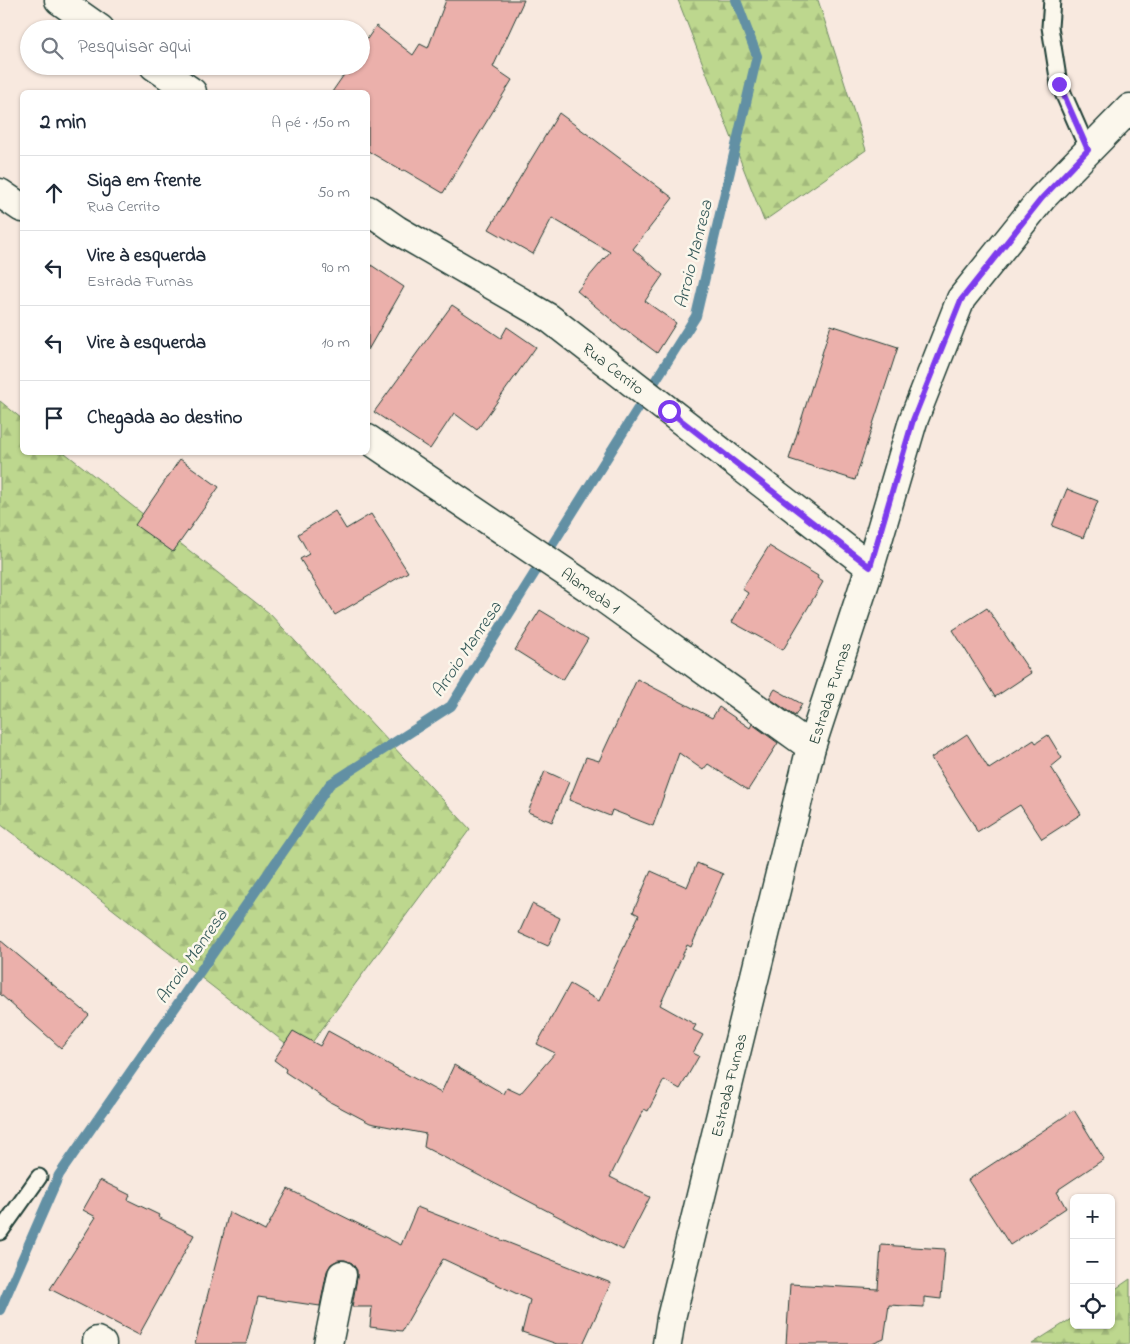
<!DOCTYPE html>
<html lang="pt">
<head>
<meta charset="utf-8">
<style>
  :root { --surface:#fff; --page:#f2f2f3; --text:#1f2937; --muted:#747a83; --line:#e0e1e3 }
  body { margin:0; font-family:"Indie Flower",sans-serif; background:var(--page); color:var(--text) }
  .controls { position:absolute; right:15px; bottom:15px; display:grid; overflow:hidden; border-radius:8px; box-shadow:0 1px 4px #0004 }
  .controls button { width:45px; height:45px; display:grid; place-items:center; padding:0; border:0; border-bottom:1px solid var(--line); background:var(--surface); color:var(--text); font:25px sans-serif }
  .stop { position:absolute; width:15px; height:15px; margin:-11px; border:4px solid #7c3aed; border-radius:50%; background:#fff }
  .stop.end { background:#7c3aed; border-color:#fff; box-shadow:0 1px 5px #0008 }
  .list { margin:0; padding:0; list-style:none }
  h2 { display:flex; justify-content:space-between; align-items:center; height:65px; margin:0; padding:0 20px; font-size:21px }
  h2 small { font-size:16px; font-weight:400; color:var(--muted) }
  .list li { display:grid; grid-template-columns:32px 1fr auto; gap:15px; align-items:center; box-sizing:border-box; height:75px; padding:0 20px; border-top:1px solid var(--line) }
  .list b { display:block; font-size:19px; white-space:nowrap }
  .list p { margin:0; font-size:16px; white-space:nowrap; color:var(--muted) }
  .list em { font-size:16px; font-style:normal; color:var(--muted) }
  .icon { flex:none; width:28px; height:28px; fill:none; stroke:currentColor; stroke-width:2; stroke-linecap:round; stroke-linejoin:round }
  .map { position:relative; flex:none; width:1130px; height:1344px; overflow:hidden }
  .search { position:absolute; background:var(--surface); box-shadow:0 1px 4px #0004; left:20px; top:20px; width:350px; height:55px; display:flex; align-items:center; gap:12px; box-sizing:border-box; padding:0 18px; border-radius:28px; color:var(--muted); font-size:19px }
  .panel { position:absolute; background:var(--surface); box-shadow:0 1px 4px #0004; left:20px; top:90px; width:350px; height:365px; border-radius:8px }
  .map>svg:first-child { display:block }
  .forest { fill:url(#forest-firs); stroke:#6e8a61 }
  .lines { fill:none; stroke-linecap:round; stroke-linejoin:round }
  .stream { stroke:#6290a4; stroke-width:10 }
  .building { fill:#ebb0ab; stroke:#1f3d34 }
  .lane-casing { stroke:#1f3d34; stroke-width:19 }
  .street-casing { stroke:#1f3d34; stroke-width:31 }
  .secondary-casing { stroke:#1f3d34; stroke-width:31 }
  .lane { stroke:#fbf7ec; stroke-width:15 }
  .street { stroke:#fbf7ec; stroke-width:28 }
  .secondary { stroke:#fbf7ec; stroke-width:28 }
  .route { stroke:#7c3aed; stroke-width:6 }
  .labels { text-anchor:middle; stroke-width:5; stroke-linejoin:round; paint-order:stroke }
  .street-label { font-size:16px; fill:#1f3d34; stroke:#fbf7ec }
  .water-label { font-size:18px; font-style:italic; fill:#355959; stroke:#fbf7ec }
</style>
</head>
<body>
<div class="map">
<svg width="1130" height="1344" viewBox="0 0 1130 1344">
  <defs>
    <pattern id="forest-firs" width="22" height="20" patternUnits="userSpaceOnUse" patternTransform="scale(1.25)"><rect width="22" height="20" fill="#bdd78e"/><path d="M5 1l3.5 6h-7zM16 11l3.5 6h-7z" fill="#a2b97b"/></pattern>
  </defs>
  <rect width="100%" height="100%" fill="#f8e9df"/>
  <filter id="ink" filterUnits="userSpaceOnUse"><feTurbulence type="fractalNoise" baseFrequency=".02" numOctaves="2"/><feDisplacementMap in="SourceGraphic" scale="10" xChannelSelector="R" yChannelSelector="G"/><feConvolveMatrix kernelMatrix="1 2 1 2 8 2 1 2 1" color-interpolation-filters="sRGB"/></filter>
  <g filter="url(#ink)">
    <g class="forest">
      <path d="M678,0H818L866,150L764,221Z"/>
      <path d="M0,401L22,419V452L65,453L269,613L470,829L302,1056L79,883L0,824Z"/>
      <path d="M1130,1279V1344H1032L1074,1317V1325H1111V1292Z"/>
    </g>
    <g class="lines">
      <path class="stream" d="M0,1310L59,1175L330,784L451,706L696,316L757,56L736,0"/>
    </g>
    <g class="building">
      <path d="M446,0H524L493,67L512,80L443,193L404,170L402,171L368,151V92H332L350,66H361V48L376,26L413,55L420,44L428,48Z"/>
      <path d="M559,113L673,198L633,249L663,275L645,301L676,323L657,353L625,329L624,330L577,291L610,252L552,218L533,254L489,229Z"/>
      <path d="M368,263L404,287L368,350Z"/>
      <path d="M452,305L501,338L507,327L536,347L477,430L454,413L430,449L374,412Z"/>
      <path d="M831,325L898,347L855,480L789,459Z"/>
      <path d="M180,459L219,487L173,552L135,525Z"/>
      <path d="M1067,489L1098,501L1083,538L1052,526Z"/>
      <path d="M335,511L346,529L371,514L408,572L335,615L300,559L309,554L298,534Z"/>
      <path d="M769,546L818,576L817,578L823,582L783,650L732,622L748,593L742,589Z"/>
      <path d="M987,608L1031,673L995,697L953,630Z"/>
      <path d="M540,610L588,639L563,680L515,650Z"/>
      <path d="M637,679L712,718L719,707L750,728L752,724L778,743L748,790L708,764L703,770L679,753L653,826L612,810L610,816L569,800L586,757L599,761Z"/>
      <path d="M775,689L802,704L795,716L769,698Z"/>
      <path d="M967,734L989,769L1034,740L1036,743L1048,735L1062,758L1051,767L1081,814L1042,839L1020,805L977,832L974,825L931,758Z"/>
      <path d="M545,771L569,782L552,822L528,812Z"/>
      <path d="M697,863L723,874L691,947L687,945L660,1005L696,1025L693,1030L703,1035L693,1053L699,1056L680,1089L664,1080L648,1111L644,1109L610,1177L650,1197L623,1250L424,1147L426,1134L370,1123L330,1102L285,1072L286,1069L274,1060L293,1031L320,1046L328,1031L441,1093L454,1065L504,1094L507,1088L520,1094L555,1053L537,1044L570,984L599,1001L639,915L633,912L651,871L687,887Z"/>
      <path d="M532,904L560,918L548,946L519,933Z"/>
      <path d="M0,940L89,1015L61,1048L0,994Z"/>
      <path d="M1074,1110L1104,1159L1059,1189V1191L1057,1192L1066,1208L1010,1245L968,1180L1044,1130Z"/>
      <path d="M100,1180L130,1195L128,1200L159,1215L158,1217L194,1235L139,1335L50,1289L96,1217L83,1210Z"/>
      <path d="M288,1189L401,1245L417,1207L611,1283L583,1344H557L522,1332L530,1300L443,1259L402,1331L370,1327L372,1307H352L357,1278V1270L352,1263L345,1260H338L331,1264L327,1271L320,1306L258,1297L246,1344H195L229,1212L265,1231Z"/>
      <path d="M881,1245L945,1249L941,1299L924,1297V1307L889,1305L884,1339L872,1344H786L790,1284L878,1289Z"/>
    </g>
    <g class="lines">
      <g class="lane-casing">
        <g id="lane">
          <path d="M1052,0L1050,27L1059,84L1088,150"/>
          <path d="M0,1232L39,1177"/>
        </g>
      </g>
      <g class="street-casing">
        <g id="street">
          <path d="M59,0L100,29"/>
          <path d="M154,66L192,92"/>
          <path d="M0,193L22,208"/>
          <path d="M368,210L397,230L549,318L870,567"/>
          <path d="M368,439L599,595L811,747"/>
          <path d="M97,1341L102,1344"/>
          <path d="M328,1344L342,1275"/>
        </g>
      </g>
      <g class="secondary-casing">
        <path id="secondary" d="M667,1344L671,1318L811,747L870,567L913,421L961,299L1042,198L1130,108"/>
      </g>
      <use href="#lane" class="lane"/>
      <use href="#street" class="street"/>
      <use href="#secondary" class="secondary"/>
    </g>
  </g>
  <g class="lines" filter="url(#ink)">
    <path class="route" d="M669,411L870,567L913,420L961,300L1042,198L1088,150L1059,84"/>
  </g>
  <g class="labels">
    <g class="street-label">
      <text transform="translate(614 368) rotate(38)" y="6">Rua Cerrito</text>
      <text transform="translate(591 590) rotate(35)" y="6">Alameda 1</text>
      <text transform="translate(829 693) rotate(-72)" y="6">Estrada Furnas</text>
      <text transform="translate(728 1085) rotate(-76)" y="6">Estrada Furnas</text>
    </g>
    <g class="water-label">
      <text transform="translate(693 254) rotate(-76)" y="6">Arroio Manresa</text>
      <text transform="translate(466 649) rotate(-56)" y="6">Arroio Manresa</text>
      <text transform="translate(191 956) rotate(-55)" y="6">Arroio Manresa</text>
    </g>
  </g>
</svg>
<div class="controls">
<button>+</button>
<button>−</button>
<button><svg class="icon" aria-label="locate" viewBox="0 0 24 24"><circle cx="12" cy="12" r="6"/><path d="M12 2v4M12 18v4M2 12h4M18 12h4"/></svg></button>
</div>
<div class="stop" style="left:669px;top:411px"></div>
<div class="stop end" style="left:1059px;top:84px"></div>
<div class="search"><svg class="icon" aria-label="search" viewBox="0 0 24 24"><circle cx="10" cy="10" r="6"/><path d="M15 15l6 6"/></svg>Pesquisar aqui</div>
<section class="panel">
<h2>2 min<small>A pé · 150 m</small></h2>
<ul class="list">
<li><svg class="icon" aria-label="ahead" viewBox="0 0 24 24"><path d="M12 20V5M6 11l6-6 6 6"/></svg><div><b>Siga em frente</b><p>Rua Cerrito</p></div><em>50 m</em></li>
<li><svg class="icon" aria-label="left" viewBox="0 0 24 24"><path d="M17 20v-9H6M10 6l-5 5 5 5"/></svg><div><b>Vire à esquerda</b><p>Estrada Furnas</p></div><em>90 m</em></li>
<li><svg class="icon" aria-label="left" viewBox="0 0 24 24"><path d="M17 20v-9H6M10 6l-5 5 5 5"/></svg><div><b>Vire à esquerda</b></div><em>10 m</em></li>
<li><svg class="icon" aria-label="arrive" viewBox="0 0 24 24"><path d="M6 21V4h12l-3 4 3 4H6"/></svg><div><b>Chegada ao destino</b></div></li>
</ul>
</section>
</div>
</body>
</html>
